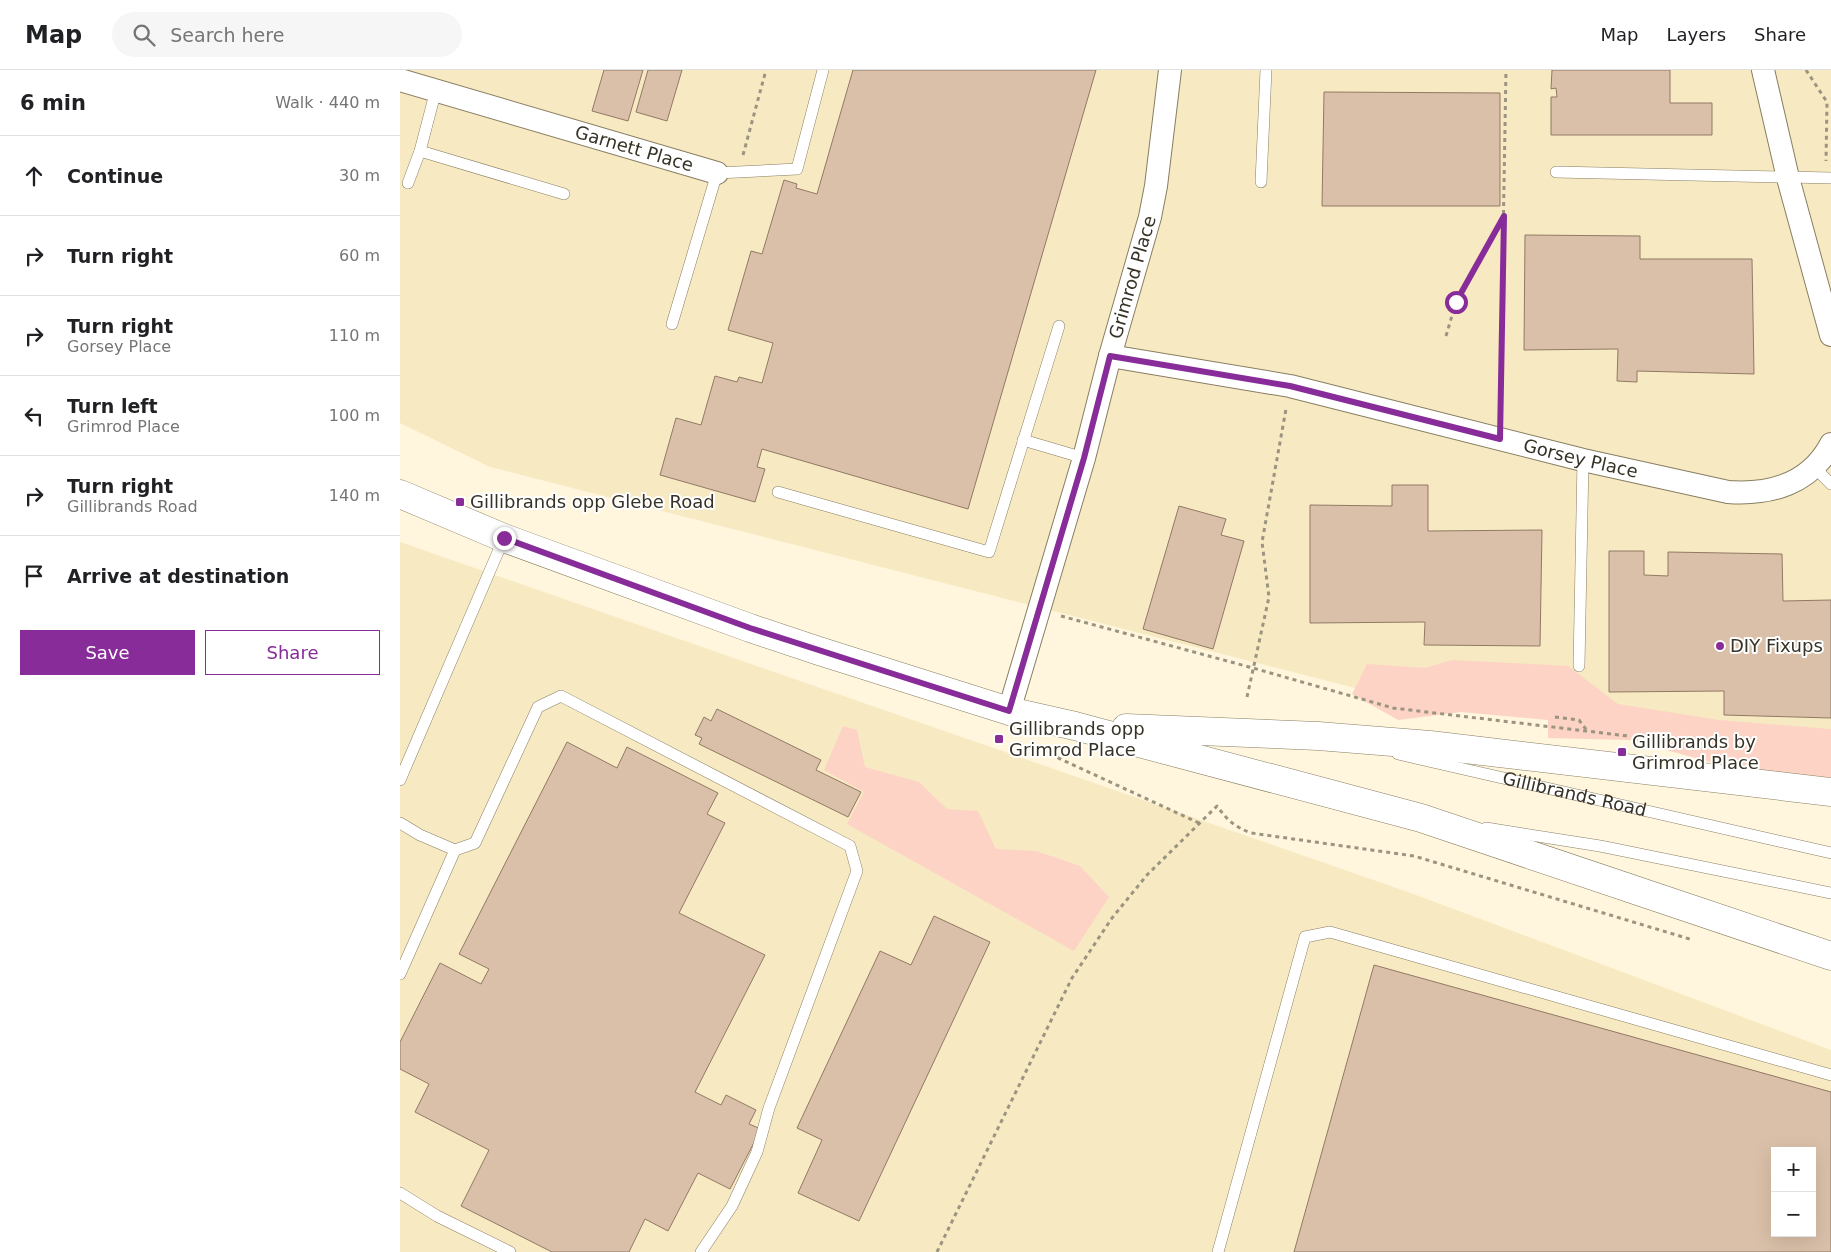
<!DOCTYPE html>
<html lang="en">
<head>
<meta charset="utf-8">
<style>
  :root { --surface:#fff; --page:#f6f6f6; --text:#202124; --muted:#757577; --line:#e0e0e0; --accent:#872c98 }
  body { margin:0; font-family:"DejaVu Sans",sans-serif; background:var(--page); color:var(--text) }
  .controls { position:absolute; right:15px; bottom:15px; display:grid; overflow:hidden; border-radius:0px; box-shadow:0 5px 20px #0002 }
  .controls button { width:45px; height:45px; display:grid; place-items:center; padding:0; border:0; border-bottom:1px solid var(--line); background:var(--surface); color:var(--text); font:25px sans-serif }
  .stop { position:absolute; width:15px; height:15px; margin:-11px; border:4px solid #872c98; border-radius:50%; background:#fff }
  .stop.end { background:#872c98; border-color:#fff; box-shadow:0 1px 5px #0008 }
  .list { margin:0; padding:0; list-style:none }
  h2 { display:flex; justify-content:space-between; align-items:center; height:65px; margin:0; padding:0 20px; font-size:21px }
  h2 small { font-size:16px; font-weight:400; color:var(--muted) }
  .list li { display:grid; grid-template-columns:32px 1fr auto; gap:15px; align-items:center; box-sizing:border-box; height:80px; padding:0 20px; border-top:1px solid var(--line) }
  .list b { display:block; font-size:19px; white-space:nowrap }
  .list p { margin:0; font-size:16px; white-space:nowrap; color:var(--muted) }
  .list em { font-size:16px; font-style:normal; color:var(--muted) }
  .actions { display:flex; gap:10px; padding:15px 20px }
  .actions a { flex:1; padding:11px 0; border:1px solid var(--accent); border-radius:0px; text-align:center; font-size:18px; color:var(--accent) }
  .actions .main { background:var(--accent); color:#fff }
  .icon { flex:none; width:28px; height:28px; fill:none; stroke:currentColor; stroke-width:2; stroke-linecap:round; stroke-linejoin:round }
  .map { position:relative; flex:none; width:1431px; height:1182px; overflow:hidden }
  header { display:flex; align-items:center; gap:30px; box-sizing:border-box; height:70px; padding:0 25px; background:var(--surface); border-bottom:1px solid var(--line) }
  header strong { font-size:24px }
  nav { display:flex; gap:28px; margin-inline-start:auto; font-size:18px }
  .search { width:350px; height:45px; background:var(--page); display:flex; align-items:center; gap:12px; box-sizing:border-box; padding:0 18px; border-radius:28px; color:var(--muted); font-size:19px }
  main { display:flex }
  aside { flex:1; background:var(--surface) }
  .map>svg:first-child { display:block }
  .built { fill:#f7e9c2; fill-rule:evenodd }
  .green { fill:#fdd3c5 }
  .building { fill:#dac0a9; stroke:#917964; fill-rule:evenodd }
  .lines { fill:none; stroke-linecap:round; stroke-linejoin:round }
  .service-casing { stroke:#887e62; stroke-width:12 }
  .minor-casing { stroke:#887e62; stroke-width:24 }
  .tertiary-casing { stroke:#887e62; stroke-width:29 }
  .path { stroke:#9a9481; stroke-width:3; stroke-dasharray:4 4; stroke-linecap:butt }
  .service { stroke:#fff; stroke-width:11 }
  .minor { stroke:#fff; stroke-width:22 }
  .tertiary { stroke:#fff; stroke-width:28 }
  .route { stroke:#872c98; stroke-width:6 }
  .poi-dot { fill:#872c98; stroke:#fff; stroke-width:2 }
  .labels { text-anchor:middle; stroke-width:4; stroke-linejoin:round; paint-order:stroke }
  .street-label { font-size:18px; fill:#363226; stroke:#fff }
  .poi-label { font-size:18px; fill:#363226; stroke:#fff; text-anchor:start }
</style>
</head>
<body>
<header>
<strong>Map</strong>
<div class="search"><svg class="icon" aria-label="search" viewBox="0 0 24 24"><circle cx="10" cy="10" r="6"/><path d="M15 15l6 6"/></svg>Search here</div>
<nav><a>Map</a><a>Layers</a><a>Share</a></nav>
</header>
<main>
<aside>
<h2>6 min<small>Walk · 440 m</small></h2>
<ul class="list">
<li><svg class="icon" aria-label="ahead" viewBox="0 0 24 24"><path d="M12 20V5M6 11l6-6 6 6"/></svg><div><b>Continue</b></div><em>30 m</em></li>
<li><svg class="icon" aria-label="right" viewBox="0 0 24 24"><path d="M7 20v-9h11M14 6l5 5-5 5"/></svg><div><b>Turn right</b></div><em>60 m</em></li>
<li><svg class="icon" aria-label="right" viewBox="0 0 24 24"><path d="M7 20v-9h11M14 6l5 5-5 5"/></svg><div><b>Turn right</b><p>Gorsey Place</p></div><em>110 m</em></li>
<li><svg class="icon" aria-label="left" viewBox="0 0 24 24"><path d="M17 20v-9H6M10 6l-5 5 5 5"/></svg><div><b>Turn left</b><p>Grimrod Place</p></div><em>100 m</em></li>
<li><svg class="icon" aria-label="right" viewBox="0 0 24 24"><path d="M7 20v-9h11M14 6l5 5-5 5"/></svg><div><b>Turn right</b><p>Gillibrands Road</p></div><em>140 m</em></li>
<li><svg class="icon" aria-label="arrive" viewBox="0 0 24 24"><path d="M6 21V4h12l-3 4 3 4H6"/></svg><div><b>Arrive at destination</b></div></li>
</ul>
<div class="actions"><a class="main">Save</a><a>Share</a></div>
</aside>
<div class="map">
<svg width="1431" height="1182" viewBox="0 0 1431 1182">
  <rect width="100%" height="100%" fill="#fff6dd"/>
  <g class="built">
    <path d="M0,0H1431V679L994,628L90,397L0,353Z"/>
    <path d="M0,472L1008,822L1431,980V1182H0ZM1375,1081H1412V1163H1375Z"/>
  </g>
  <g class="green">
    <path d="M1052,590L1168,596L1218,634L1319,650L1431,659V707L1412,708L1345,704L1310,692L1230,670L1148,668V650L1061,642L998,650L952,624L967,594L1025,598Z"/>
    <path d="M443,656L457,660L465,697L519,712L547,739L578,741L596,779L636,781L680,796L709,827L674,881L447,754L464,722L424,700Z"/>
  </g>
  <g class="building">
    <path d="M204,0H243L228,51L192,41Z"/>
    <path d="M248,0H282L267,51L236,42Z"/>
    <path d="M453,0H696L568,439L362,379L357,397L365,399L355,432L260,405L276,348L301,355L315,306L337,312L339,307L362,313L373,273L328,260L351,181L362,184L384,110L397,114L396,118L417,124Z"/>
    <path d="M1152,0H1270V33H1312V65H1151V27H1157L1156,18L1151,19Z"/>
    <path d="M924,22L1100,23V136H922Z"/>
    <path d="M1125,165L1240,166V189H1352L1354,304L1237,301V312L1217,311L1218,279L1124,280Z"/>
    <path d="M992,415H1028V461L1142,460L1140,576L1024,575L1025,552L910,553V435L992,436Z"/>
    <path d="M779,436L826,449L821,465L844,471L813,579L743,559Z"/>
    <path d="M1209,481H1244V505L1268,506V482L1382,484L1383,531L1431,530V648L1324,645V621L1209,622Z"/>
    <path d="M317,639L421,690L416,700L461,722L448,747L299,674L302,668L295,665L304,647L311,651Z"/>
    <path d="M167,672L217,698L227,677L318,723L307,744L325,753L279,843L365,885L295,1022L321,1035L326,1025L356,1040L349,1054L361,1059L330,1119L298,1103L268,1161L245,1149L229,1182H152L61,1136L89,1080L15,1042L29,1014L0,999V972L40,893L81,914L89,899L59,884Z"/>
    <path d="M534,846L590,872L459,1151L398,1123L422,1070L397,1058L480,881L511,895Z"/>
    <path d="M974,895L1431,1022V1182H894ZM1375,1081H1412V1163H1375Z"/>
  </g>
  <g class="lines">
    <g class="service-casing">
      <g id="service">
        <path d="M36,20L20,81L164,124"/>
        <path d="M1156,102L1431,108"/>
        <path d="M861,112L866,0"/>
        <path d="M8,113L20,81"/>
        <path d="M272,254L317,103L397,99L423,0"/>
        <path d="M623,370L684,388"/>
        <path d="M1414,397L1431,414"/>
        <path d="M378,422L589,482L659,256"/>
        <path d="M1179,596L1183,390"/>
        <path id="s1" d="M998,684L1431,783"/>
        <path d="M0,710L104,468"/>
        <path d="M0,753L20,765L55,780L75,773L138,637L161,626L450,776L457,801L369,1038L357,1082L332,1136L301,1182"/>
        <path d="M1086,758L1200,776L1431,823"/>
        <path d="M0,904L55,780"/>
        <path d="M0,1123L37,1146L110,1182"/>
        <path d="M818,1182L905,867L930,862L1431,1005"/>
      </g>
    </g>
    <g class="minor-casing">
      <g id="minor">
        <path d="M1363,0L1388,108L1431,265"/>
        <path id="s2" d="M0,10L317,103"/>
        <path id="s3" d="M710,286L890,316L1183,390L1328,422C1370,425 1410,414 1431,374"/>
        <path id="s4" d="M609,641L684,388L710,286L750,147L756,116L770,0"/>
      </g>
    </g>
    <g class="tertiary-casing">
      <g id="tertiary">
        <path d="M0,424L104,468L350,558L419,581L609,641L675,656L1021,748L1431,886"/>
        <path d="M726,658L918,666L1030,675L1431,722"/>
      </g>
    </g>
    <g class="path">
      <path d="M1406,0L1427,32L1426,91"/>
      <path d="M343,85L366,0"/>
      <path d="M1046,266L1056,232L1103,147"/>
      <path d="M1100,344L1106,0"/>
      <path d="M661,546L853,598L993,638L1228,666"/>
      <path d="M847,627L869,527L862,472L886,339"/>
      <path d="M1155,647L1179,650L1188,662"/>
      <path d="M643,681L799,753"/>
      <path d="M537,1182L672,908L712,848L747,805L817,736C827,750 835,757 851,763L1014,786L1293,870"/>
    </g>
    <use href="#service" class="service"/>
    <use href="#minor" class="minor"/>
    <use href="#tertiary" class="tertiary"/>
  </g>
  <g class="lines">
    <path class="route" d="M104,468L350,558L609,641L684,388L710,286L890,316L1100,369L1104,146L1056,232"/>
  </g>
  <g class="poi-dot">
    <rect x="55" y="427" width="10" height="10" rx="2.5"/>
    <circle cx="1320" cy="576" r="5"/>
    <rect x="594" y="664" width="10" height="10" rx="2.5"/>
    <rect x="1217" y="677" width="10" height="10" rx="2.5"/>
  </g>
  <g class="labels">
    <g class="street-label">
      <text dy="6" stroke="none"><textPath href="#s2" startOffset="244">Garnett Place</textPath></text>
      <text dy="6" stroke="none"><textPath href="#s4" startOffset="451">Grimrod Place</textPath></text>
      <text dy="6" stroke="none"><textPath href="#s3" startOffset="482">Gorsey Place</textPath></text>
      <text dy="6" stroke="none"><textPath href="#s1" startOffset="181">Gillibrands Road</textPath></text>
    </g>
    <g class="poi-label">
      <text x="70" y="438">Gillibrands opp Glebe Road</text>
      <text x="1330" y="582">DIY Fixups</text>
      <text x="609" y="665">Gillibrands opp<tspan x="609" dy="21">Grimrod Place</tspan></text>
      <text x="1232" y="678">Gillibrands by<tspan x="1232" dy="21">Grimrod Place</tspan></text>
    </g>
  </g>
</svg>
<div class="controls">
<button>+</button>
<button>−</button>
</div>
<div class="stop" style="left:1056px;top:232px"></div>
<div class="stop end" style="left:104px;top:468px"></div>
</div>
</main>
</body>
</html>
